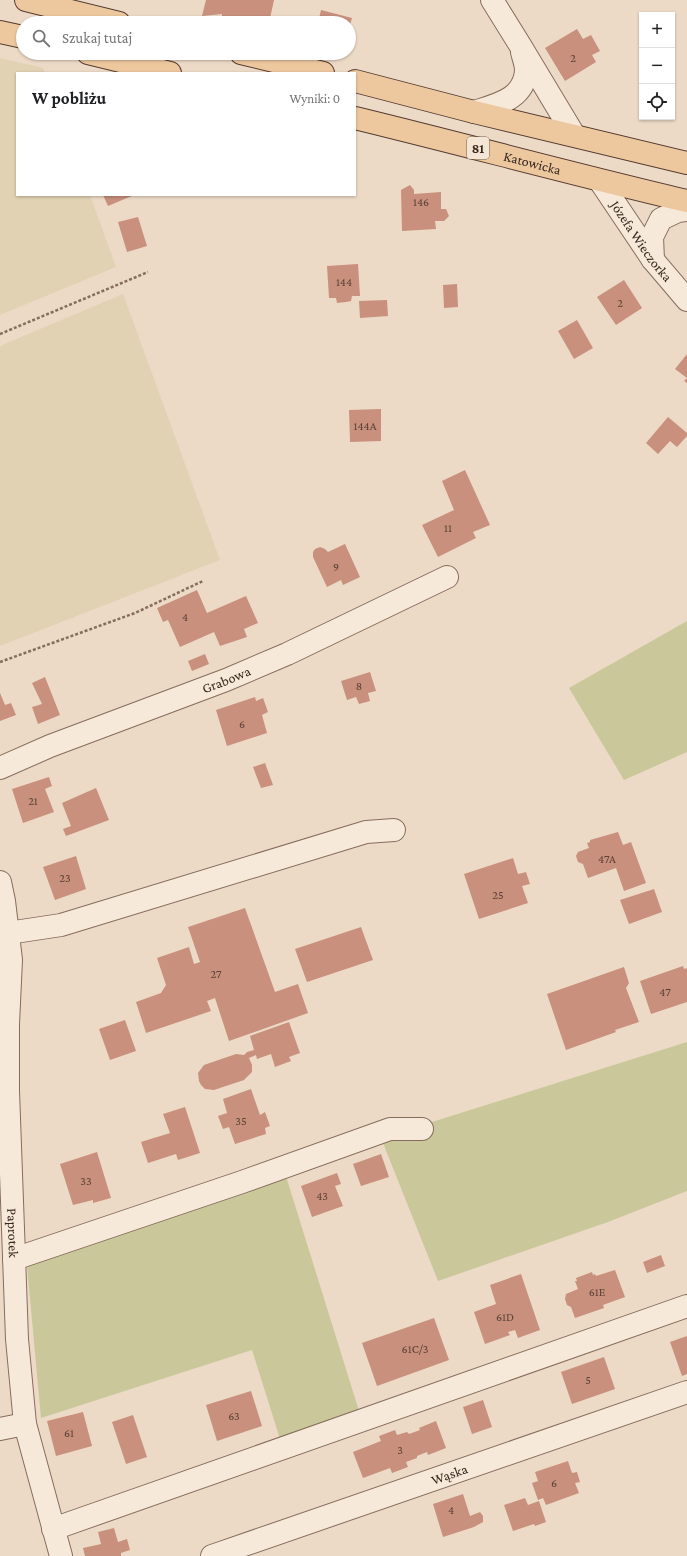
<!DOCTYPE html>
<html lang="pl">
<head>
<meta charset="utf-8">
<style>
  :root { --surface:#fff; --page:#f6f6f6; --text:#202124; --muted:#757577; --line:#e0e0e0 }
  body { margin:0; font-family:"Crimson Pro",serif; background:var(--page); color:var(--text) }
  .controls { position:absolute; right:12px; top:12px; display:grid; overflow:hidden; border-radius:0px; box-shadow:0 1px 3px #0004 }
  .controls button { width:36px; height:36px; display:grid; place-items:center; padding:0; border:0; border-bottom:1px solid var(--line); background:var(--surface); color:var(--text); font:20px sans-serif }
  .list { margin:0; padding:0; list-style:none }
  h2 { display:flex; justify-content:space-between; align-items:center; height:52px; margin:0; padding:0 16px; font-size:17px }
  h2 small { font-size:13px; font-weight:400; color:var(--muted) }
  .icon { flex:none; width:22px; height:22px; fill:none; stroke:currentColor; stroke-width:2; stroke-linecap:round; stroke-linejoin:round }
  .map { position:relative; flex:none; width:687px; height:1556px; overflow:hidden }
  .search { position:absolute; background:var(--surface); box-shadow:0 1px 3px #0004; left:16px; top:16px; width:340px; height:44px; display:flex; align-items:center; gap:10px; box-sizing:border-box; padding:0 14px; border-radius:22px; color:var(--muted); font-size:15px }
  .panel { position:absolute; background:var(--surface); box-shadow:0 1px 3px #0004; left:16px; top:72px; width:340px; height:124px; border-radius:0px }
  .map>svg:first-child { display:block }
  .farmland { fill:#e1d2b3 }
  .green { fill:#cac89a }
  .building { fill:#c8907d }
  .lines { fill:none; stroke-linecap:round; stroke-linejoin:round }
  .minor-casing { stroke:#866c5c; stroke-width:24 }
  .major-casing { stroke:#553b30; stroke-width:24 }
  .path { stroke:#866c5c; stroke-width:2.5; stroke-dasharray:3 2; stroke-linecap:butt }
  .minor { stroke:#f7e9d9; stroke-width:22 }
  .major { stroke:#edc89f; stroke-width:22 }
  .labels { text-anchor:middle; stroke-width:4; stroke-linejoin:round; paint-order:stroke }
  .number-label { font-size:12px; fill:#5b4136 }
  .shield { fill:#f4e6d5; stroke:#706056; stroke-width:1 }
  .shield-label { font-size:13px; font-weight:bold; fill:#37271f }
  .street-label { font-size:14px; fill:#37271f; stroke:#f4e6d5 }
</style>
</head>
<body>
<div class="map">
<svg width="687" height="1556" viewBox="0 0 687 1556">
  <rect width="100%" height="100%" fill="#ecdac6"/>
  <g class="farmland">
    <path d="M0,58L43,68L45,73H17V195H90L116,267L0,315Z"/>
    <path d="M123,294L220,560L0,646V346Z"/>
  </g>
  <g class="green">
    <path d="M687,621V752L624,780L569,688Z"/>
    <path d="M687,1042V1191L608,1222L438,1281L381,1138Z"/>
    <path d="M285,1173L359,1411L280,1439L252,1350L41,1418L27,1266Z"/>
  </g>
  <g class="building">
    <path d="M206,0H274L269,23H232L218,20L219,16L222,17V14L202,16Z"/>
    <path d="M321,10L352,18L349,28V23H318Z"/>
    <path d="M577,29L583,39L591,35L600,51L592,55L596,62L565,81L545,48Z"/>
    <path d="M410,185L414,190V194L441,192V209H446L449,216L444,221H435L436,229L402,231L401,190Z"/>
    <path d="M103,195H134L108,206Z"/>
    <path d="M138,217L147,246L127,252L118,222Z"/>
    <path d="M358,264L360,296H352L351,301L346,302L337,303L336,298H329L327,266Z"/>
    <path d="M624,280L642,308L616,325L597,297Z"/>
    <path d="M457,284L458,307L444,308L443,285Z"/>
    <path d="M387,300L388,316L360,318L359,301Z"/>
    <path d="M577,320L593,348L574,359L558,331Z"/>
    <path d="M687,354V383L684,381L687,378L675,369Z"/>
    <path d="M381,409V441L350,442L349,410Z"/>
    <path d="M668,417L687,433V436L677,447L670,441L658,454L646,443Z"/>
    <path d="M465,470L490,525L473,532L476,538L438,557L422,525L454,510L442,481Z"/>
    <path d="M345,544L360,577L343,585L341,580L327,587L313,557V552L315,549L320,547L325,549L328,552Z"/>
    <path d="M197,590L207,613L246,596L258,623L244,629L247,637L220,646L214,632L180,647L168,620L163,622L157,608Z"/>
    <path d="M205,654L209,664L192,671L188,661Z"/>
    <path d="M370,672L376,691L368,693L370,701L359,704L356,697L347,700L341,681Z"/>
    <path d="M45,677L60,715L38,724L32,707L42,704L32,683Z"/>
    <path d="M0,693L5,705L11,703L16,715L0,721Z"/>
    <path d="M255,697L256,701L263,698L268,712L262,715L267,733L227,746L216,710Z"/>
    <path d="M265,763L273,785L261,788L253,767Z"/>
    <path d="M49,777L52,786L45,789L54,812L23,823L12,789Z"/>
    <path d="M96,788L109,820L66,836L63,829L71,826L62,803Z"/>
    <path d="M618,832L623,845L631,842L646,883L624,891L616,868L588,878L583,864L578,862L576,856L578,852L589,848L587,843L590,842V840Z"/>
    <path d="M76,856L86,889L55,900L43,867Z"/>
    <path d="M513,858L518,874L526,872L530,884L522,886L528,903L479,919L464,874Z"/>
    <path d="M654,889L662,912L629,924L620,900Z"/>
    <path d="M245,908L275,992L298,984L308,1013L229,1041L215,998L207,1001L211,1011L146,1033L136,1002L161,993L166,985L157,958L189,947L194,964L200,962L188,927Z"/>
    <path d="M361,927L373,960L307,982L295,949Z"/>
    <path d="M683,966L684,969L687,968V1002L651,1014L640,981Z"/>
    <path d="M624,967L629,983L626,988L639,1022L615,1030L616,1032L566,1050L547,994Z"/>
    <path d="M125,1020L136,1051L110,1060L99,1029Z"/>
    <path d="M289,1022L300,1053L289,1057L291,1061L275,1067L271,1054L257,1059L256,1055L249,1058L252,1065V1072L244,1080L214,1090L205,1089L201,1085L199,1081L198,1073L204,1065L236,1054L244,1055L247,1052L254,1050L250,1036Z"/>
    <path d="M251,1089L260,1115L265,1112L270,1126L265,1128L266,1134L235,1144L229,1127L223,1129L218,1116L227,1113L223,1099Z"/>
    <path d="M185,1107L200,1153L178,1160L176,1154L148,1163L141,1142L170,1133L163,1114Z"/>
    <path d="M97,1152L111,1198L93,1203V1200L73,1205L60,1164Z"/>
    <path d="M381,1154L389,1177L361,1186L353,1164Z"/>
    <path d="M337,1173L341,1184L335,1186L343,1206L312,1217L301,1186Z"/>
    <path d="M661,1255L665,1266L647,1273L643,1262Z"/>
    <path d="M615,1270L625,1297L603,1305L604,1308L575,1318L571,1307L567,1305L565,1299L566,1294L578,1289L575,1281H577L576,1278L592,1272L593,1275L595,1274L596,1276Z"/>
    <path d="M521,1274L540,1330L518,1338L515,1330L508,1332L510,1335L485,1344L474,1312L496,1304L490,1285Z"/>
    <path d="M434,1318L449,1360L377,1386L362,1343Z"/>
    <path d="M687,1336V1374L682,1376L670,1342Z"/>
    <path d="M604,1357L615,1389L572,1404L561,1372Z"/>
    <path d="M251,1391L262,1426L217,1441L206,1405Z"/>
    <path d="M483,1400L492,1427L472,1434L463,1407Z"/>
    <path d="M83,1412L92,1446L56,1456L47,1421Z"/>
    <path d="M133,1415L147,1457L126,1464L112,1422Z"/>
    <path d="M436,1421L446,1448L428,1455L427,1452L417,1456V1458L406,1462L408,1467L392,1473L390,1468L363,1478L353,1452L381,1441L379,1436L395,1430L397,1435L407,1432L409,1434L420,1430L419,1428Z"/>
    <path d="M568,1461L572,1473L577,1472L580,1482L575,1483L579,1493L546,1505L543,1498L538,1500L532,1483L538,1481L535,1472Z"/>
    <path d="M463,1494L470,1516L480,1512L483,1516V1522L474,1527L443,1537L433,1504Z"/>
    <path d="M525,1498L528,1505L539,1501L546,1522L535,1526L534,1524L513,1531L504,1505Z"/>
    <path d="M114,1528L118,1542L127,1539L130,1550L121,1553V1556H85L83,1548L101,1544L98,1532Z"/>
  </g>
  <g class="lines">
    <g class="minor-casing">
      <g id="minor">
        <path d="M492,0L520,45L574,135"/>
        <path d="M474,112C496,105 525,99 526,70C526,64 523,57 522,52"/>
        <path id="s1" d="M600,181L653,260L687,300"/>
        <path d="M653,260L652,237L661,219L678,211L687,210"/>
        <path id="s2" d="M0,768L50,746L226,680L287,654L447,577"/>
        <path id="s3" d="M0,882L4,901L11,960L8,1024V1091L17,1339L25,1424L61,1556"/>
        <path d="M8,933L61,925L366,832L394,830"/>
        <path d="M14,1259L242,1182L390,1129H422"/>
        <path d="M0,1429L25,1424"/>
        <path d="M53,1529L687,1306"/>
        <path id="s4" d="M212,1556L687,1392"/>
      </g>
    </g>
    <g class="major-casing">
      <g id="major">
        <path d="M26,0L119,23"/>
        <path d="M0,32L23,37"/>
        <path d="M88,53L170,73"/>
        <path d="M241,53L323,73"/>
        <path d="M355,81L474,112L687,163"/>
        <path id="s5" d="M355,118C466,145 576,175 687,201"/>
      </g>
    </g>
    <g class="path">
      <path d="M0,334L148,272"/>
      <path d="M0,662L135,613L203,581"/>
    </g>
    <use href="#minor" class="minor"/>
    <use href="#major" class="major"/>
  </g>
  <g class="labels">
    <g class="number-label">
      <text x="573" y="62">2</text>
      <text x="421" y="206">146</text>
      <text x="344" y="286">144</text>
      <text x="620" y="307">2</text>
      <text x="365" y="430">144A</text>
      <text x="448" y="532">11</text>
      <text x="336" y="571">9</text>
      <text x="185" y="621">4</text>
      <text x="359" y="690">8</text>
      <text x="242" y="728">6</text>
      <text x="33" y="805">21</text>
      <text x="607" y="863">47A</text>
      <text x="65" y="882">23</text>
      <text x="498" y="899">25</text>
      <text x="216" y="978">27</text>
      <text x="665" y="996">47</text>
      <text x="241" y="1125">35</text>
      <text x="86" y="1185">33</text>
      <text x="322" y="1200">43</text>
      <text x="597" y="1296">61E</text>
      <text x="505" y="1321">61D</text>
      <text x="415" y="1353">61C/3</text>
      <text x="588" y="1384">5</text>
      <text x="234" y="1420">63</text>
      <text x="69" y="1437">61</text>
      <text x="400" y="1454">3</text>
      <text x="554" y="1487">6</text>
      <text x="451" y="1514">4</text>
    </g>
    <rect class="shield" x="467" y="137" width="22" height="22" rx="3"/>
    <g class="shield-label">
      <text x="478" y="153">81</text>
    </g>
    <g class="street-label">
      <text dy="5" stroke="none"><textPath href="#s5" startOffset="183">Katowicka</textPath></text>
      <text dy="5" stroke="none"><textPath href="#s1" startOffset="73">Józefa Wieczorka</textPath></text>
      <text dy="5" stroke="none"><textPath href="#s2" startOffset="243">Grabowa</textPath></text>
      <text dy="5" stroke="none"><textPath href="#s3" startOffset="352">Paprotek</textPath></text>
      <text dy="5" stroke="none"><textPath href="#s4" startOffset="251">Wąska</textPath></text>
    </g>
  </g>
</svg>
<div class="controls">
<button>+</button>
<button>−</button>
<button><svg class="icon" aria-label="locate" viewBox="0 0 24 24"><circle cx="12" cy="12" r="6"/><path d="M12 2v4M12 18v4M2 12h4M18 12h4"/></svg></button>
</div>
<div class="search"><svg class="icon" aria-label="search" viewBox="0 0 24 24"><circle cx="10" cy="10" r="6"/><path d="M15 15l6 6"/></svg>Szukaj tutaj</div>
<section class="panel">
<h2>W pobliżu<small>Wyniki: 0</small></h2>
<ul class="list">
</ul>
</section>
</div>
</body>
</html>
